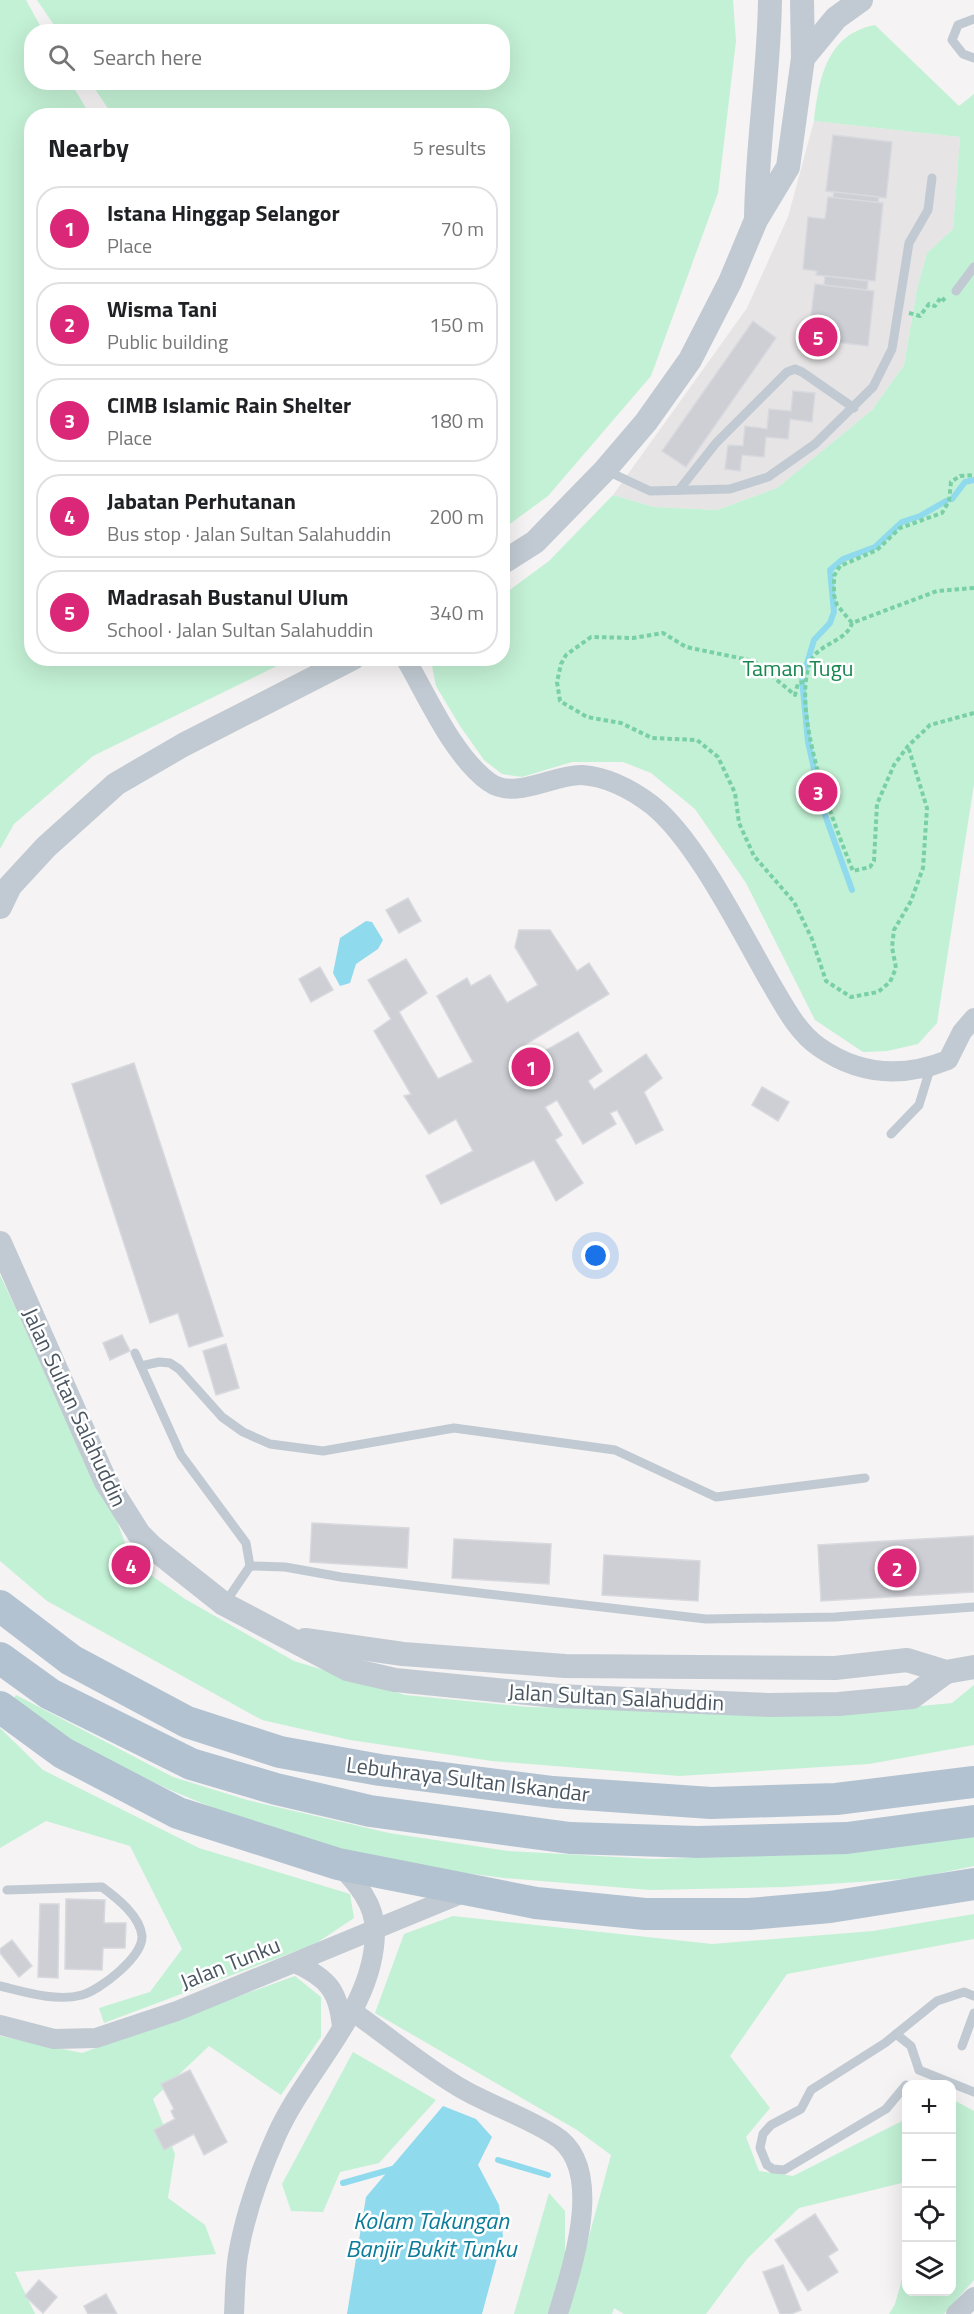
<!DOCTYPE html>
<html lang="en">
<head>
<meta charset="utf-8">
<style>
  :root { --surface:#fff; --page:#f2f2f2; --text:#202124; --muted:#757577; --line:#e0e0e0; --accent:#db2777 }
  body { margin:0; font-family:"Titillium Web",sans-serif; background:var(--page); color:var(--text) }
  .controls { position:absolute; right:18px; bottom:18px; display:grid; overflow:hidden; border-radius:12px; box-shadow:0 6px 24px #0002 }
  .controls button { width:54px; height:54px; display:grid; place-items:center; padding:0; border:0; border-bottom:2px solid var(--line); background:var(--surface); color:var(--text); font:30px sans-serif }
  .you { position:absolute; left:596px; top:1256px; width:21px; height:21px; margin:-15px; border:4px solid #fff; border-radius:50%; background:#1a73e8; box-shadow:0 0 0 9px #1a73e833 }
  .badge { display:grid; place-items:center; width:39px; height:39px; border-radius:50%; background:var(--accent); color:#fff; font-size:20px; font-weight:700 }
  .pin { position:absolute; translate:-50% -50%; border:3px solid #fff; box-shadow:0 2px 6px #0006 }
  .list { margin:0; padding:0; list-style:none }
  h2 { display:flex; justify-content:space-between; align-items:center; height:78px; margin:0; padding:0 24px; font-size:26px }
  h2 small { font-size:20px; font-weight:400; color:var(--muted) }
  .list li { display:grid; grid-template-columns:39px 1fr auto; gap:18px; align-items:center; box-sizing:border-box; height:84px; margin:0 12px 12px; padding:0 12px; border:2px solid var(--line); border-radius:24px }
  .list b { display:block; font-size:22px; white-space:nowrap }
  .list p { margin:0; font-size:20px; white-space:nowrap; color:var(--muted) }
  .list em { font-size:20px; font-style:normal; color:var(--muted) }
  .icon { flex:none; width:33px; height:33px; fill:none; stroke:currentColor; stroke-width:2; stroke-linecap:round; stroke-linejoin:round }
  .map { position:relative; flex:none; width:974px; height:2314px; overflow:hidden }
  .search { position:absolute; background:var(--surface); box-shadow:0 6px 24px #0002; left:24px; top:24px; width:486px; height:66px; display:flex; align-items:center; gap:15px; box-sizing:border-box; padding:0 21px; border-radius:24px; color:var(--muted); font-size:22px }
  .panel { position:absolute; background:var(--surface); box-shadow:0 6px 24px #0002; left:24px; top:108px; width:486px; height:558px; border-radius:24px }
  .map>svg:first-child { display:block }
  .education { fill:#e6e4e5 }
  .green { fill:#c3f1d5 }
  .water { fill:#90daee }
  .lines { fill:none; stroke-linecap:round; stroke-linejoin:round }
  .stream { stroke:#90daee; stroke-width:6 }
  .building { fill:#cdcfd5; stroke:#d7d9de; stroke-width:1.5 }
  .path { stroke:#7ad0a6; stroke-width:4; stroke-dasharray:4.5 3; stroke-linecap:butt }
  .service { stroke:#c1cad2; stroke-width:9 }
  .minor { stroke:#c1cad2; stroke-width:20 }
  .tertiary { stroke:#c1cad2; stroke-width:24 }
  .primary { stroke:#b3c2d1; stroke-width:32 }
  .labels { text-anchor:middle; stroke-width:5; stroke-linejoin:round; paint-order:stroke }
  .park-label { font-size:22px; fill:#17864f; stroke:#fff }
  .street-label { font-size:22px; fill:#4a5661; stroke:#fff }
  .water-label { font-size:24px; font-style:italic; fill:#0c7c9b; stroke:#fff }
</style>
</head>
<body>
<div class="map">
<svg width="974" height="2314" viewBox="0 0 974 2314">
  <rect width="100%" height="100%" fill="#f5f3f3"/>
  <path class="education" d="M814,121L960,137L953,229L927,253L917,289L904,365L872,410L777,488L717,510L654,507L613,495L747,308L788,217Z"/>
  <g class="green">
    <path d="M0,0H26L43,31L32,32V82L71,83L90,115L32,116V658L291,659L93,756L14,824L0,849Z"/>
    <path d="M37,0H733L736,41L718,193L651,376L548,496L503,529L502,116L132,115L109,110L91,83L502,82V32L58,31Z"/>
    <path d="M875,25L959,106L974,94V784L937,1023L918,1044L887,1051L863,1052L815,1020L746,883L695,809L651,773L623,762H572L522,777L502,774L484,760L460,726L436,686L431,661L432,658H502L503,595L549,561L613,495L654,507L717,510L777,488L872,410L904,365L917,289L927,253L953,229L960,137L814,121C819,78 827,34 875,25Z"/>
    <path d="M0,1275L116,1519L127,1548L142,1569L185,1599L294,1661L405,1695L528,1707L838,1714L952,1703L974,1685V1745L869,1764L679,1776L492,1761L350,1740L262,1720L47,1601L0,1561Z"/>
    <path d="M16,1695L173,1777L247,1800L389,1833L508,1851L653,1859L786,1855L974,1834V1866L916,1878L785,1887L650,1890L504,1878L380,1862L242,1820L168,1789L85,1750L13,1699Z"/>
    <path d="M0,1728L43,1770L199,1848L350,1894L354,1918L315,1944L104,2023L99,2008L150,1992L182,1949L130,1846L46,1821L0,1848Z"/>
    <path d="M974,1914V1939L787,1974L730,2056L770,2108L746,2137L759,2171L793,2176L906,2119V2182L799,2208L747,2259L706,2314H624L614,2308L612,2314H568L611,2155L577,2130L375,2013L404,1934L453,1916L712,1944L873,1931Z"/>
    <path d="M295,1976L321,1997V2037L281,2095L209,2046L153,2099L175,2154L168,2198L205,2225L216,2254L15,2272L35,2314H0V2036L82,2053Z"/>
    <path d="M353,2052L436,2100L379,2163L340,2172L323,2212L291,2211L282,2184Z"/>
    <path d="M952,2099L974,2111V2280L944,2314H889L895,2304L906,2265V2292H952Z"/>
    <path d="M549,2193L565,2211V2282L554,2314H514Z"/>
  </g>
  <g class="water">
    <path d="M366,921L372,922L383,940L378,949L356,964L350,983L340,986L333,973L340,938Z"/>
    <path d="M443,2106L476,2119L492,2137L478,2165L499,2205L503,2236L482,2314H347L366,2197Z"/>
  </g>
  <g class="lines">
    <g class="stream">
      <path d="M952,499L965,482L974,480"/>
      <path d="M852,890L820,801L813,798L811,788L817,782L808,742L802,680L814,640L830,623L834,612L830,570L843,559L875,547L902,522L920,516L946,501"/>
      <path d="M498,2160L548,2175"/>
      <path d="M343,2183L396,2168"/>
    </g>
  </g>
  <g class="building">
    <path d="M833,135L892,142L886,198L826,191Z"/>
    <path d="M834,192L879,197L878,203L833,198Z"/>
    <path d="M828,197L883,203L875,281L816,275L817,271L803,269L808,217L825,219Z"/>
    <path d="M825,276L868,281L867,290L824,285Z"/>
    <path d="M815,284L874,291L868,346L808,339Z"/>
    <path d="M753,321L776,338L686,467L662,451Z"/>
    <path d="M793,391L815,393L812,422L790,419L788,439L766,437L764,457L742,455L740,471L725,469L728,445L743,446L745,426L767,429L769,409L791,411Z"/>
    <path d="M821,786L823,795L815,797L813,788Z"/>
    <path d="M408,898L421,921L399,933L386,910Z"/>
    <path d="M519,930H550L577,971L589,963L609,994L516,1050L522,1064L578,1032L602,1071L588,1081L594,1090L646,1054L662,1078L644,1092L663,1130L636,1144L617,1110L610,1113L616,1124L583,1144L557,1100L545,1107L562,1135L555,1140L583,1183L556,1201L534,1160L441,1204L426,1176L473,1151L456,1119L429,1134L404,1096L411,1094L374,1031L391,1019L368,980L406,959L427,993L399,1012L438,1079L473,1062L437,996L467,978L471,986L490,975L507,1003L538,985L515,947Z"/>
    <path d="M320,967L333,990L311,1002L299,979Z"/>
    <path d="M134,1063L223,1336L189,1347L178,1313L150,1323L72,1084Z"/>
    <path d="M762,1087L789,1102L778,1121L752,1105Z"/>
    <path d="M122,1335L130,1351L110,1360L103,1343Z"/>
    <path d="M226,1344L239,1388L216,1395L203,1351Z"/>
    <path d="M312,1523L409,1528L407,1568L310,1562Z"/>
    <path d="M974,1536V1592L821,1601L818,1545Z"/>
    <path d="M454,1539L551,1544L549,1584L452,1578Z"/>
    <path d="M604,1555L700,1561L698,1601L602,1595Z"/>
    <path d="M66,1899L105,1900L104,1923H126L125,1948H103L102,1970L65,1969Z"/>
    <path d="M40,1904H59L58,1978L38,1977Z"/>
    <path d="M12,1940L32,1966L19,1977L0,1953V1949Z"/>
    <path d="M190,2070L227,2142L204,2155L194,2134L164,2150L154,2130L175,2119L171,2111L174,2109L161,2084Z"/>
    <path d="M815,2214L838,2250L828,2256L838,2272L808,2291L775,2240Z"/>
    <path d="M783,2265L801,2310L791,2314H780L763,2272Z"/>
    <path d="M39,2280L57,2297L43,2313L25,2296Z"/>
    <path d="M106,2294L117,2314H88L84,2306Z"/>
  </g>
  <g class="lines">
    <g class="path">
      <path d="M909,313L920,316L929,304L935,306L941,297L945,301"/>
      <path d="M974,588L937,591L852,623C847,642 817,643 810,663C791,713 833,822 853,871L870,867L874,861L877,804L894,765L908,746L930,725L974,713"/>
      <path d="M852,623L837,605L834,595V576L840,566L877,550L900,528L942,513L949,501L951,482L960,476L974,475"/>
      <path d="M804,682L798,683L795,695L754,661L686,647L663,633L633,638L591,637L566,655L561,664L557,682L560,701L587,717L621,723L652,738L697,740L718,757L735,793L739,823L754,856L794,902L812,939L826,981L851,997L878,992L890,982L896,968L892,947L894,930L911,901L923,868L927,808L908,746"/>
    </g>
    <g class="service">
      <path d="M974,19L958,25L952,40L963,54L974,58"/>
      <path d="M956,291L974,267"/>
      <path d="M605,470L650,491L730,489L768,477L815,444L873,387L892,349L909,243L928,210L932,178"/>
      <path d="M679,490L716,443L787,372L795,369L802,372L854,408"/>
      <path d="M891,1134L919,1105L931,1066"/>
      <path d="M135,1353L181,1455L246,1543L250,1566L225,1603"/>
      <path d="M141,1366L159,1362L170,1363L179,1369L222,1417L243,1432L270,1444L323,1451L454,1428L615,1450L716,1497L865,1478"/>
      <path d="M250,1566L285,1567L341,1577L706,1619L835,1617L974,1607"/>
      <path d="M0,1986C25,1992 56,2002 82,1995C100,1990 143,1957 142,1936C140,1916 117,1898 102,1887L7,1890"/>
      <path d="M896,2034L911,2046L919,2070"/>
      <path d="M962,2046L974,2013"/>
      <path d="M919,2070L974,2092"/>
      <path d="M906,2085L886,2109L784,2170L773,2169L767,2165L760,2148L763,2134L771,2125L801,2109L811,2090L885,2043L937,2001L964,1992L974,1996"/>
    </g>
    <g class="minor">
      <path d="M405,658C428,697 453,756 489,782C515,801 554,774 582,775C609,777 631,789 652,805C696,840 741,932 770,982C783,1004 797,1032 819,1047C859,1075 903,1078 948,1060L962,1032L974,1018"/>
      <path d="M295,1963C328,1978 339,1991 342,2028"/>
      <path d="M352,2011C389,2037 425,2068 464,2090C493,2106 525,2117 554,2135C607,2167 572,2267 558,2314"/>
      <path d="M0,2025L54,2039L96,2038L177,2011L468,1891"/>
      <path d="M234,2314C235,2295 235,2274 238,2255C245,2214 260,2172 277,2134C307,2067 375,2009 375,1931C375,1904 356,1882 339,1865"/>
      <path d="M956,2314L974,2297"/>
    </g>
    <g class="tertiary">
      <path d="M803,58L836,18L861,0"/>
      <path d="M756,218C757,145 769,73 770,0"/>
      <path d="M502,563L535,542L605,470L646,422L690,360L730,282L756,220L788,167L803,58L802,0"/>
      <path d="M0,907L10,886L46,847L116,784L183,745L353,658"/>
      <path d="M0,1243L105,1480L139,1534L152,1547L224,1604L347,1669L395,1680L557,1696L769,1705L839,1704L912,1697L946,1672"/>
      <path d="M305,1640L403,1654L565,1666L835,1668L907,1660L946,1672L974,1667"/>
    </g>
    <g class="primary">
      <path d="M0,1606L71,1660L187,1722L280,1752L380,1770L553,1792L711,1803L836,1799L974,1782"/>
      <path d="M0,1658L50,1694L191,1764L276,1789L370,1811L570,1838L698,1842L847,1838L974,1821"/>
      <path d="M0,1707L63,1753L178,1813L338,1864L536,1903L645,1914H749L830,1907L974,1884"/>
    </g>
  </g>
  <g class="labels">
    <g class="park-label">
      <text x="798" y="676">Taman Tugu</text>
    </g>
    <g class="street-label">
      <text transform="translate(75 1407) rotate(65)" y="8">Jalan Sultan Salahuddin</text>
      <text transform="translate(616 1697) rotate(3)" y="8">Jalan Sultan Salahuddin</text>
      <text transform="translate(468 1779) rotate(7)" y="8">Lebuhraya Sultan Iskandar</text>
      <text transform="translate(230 1963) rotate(-22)" y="8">Jalan Tunku</text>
    </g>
    <g class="water-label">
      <text x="431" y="2229">Kolam Takungan<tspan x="431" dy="28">Banjir Bukit Tunku</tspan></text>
    </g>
  </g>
</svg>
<div class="controls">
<button>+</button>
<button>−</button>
<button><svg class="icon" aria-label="locate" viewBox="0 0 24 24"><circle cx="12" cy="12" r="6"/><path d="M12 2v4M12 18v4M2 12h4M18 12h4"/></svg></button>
<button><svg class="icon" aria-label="layers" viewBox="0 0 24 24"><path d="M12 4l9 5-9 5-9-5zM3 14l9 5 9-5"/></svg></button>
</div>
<div class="you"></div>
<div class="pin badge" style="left:531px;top:1067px">1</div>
<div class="pin badge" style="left:897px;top:1568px">2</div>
<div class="pin badge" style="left:818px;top:792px">3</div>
<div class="pin badge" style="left:131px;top:1565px">4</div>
<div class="pin badge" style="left:818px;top:337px">5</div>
<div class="search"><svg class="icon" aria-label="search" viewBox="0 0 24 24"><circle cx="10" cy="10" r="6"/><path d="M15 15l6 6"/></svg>Search here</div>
<section class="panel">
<h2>Nearby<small>5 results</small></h2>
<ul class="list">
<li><span class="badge">1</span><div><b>Istana Hinggap Selangor</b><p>Place</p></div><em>70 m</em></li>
<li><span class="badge">2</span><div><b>Wisma Tani</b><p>Public building</p></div><em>150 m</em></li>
<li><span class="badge">3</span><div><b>CIMB Islamic Rain Shelter</b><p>Place</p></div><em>180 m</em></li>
<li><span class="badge">4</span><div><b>Jabatan Perhutanan</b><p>Bus stop · Jalan Sultan Salahuddin</p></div><em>200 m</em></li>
<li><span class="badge">5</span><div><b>Madrasah Bustanul Ulum</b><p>School · Jalan Sultan Salahuddin</p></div><em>340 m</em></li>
</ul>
</section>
</div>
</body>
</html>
